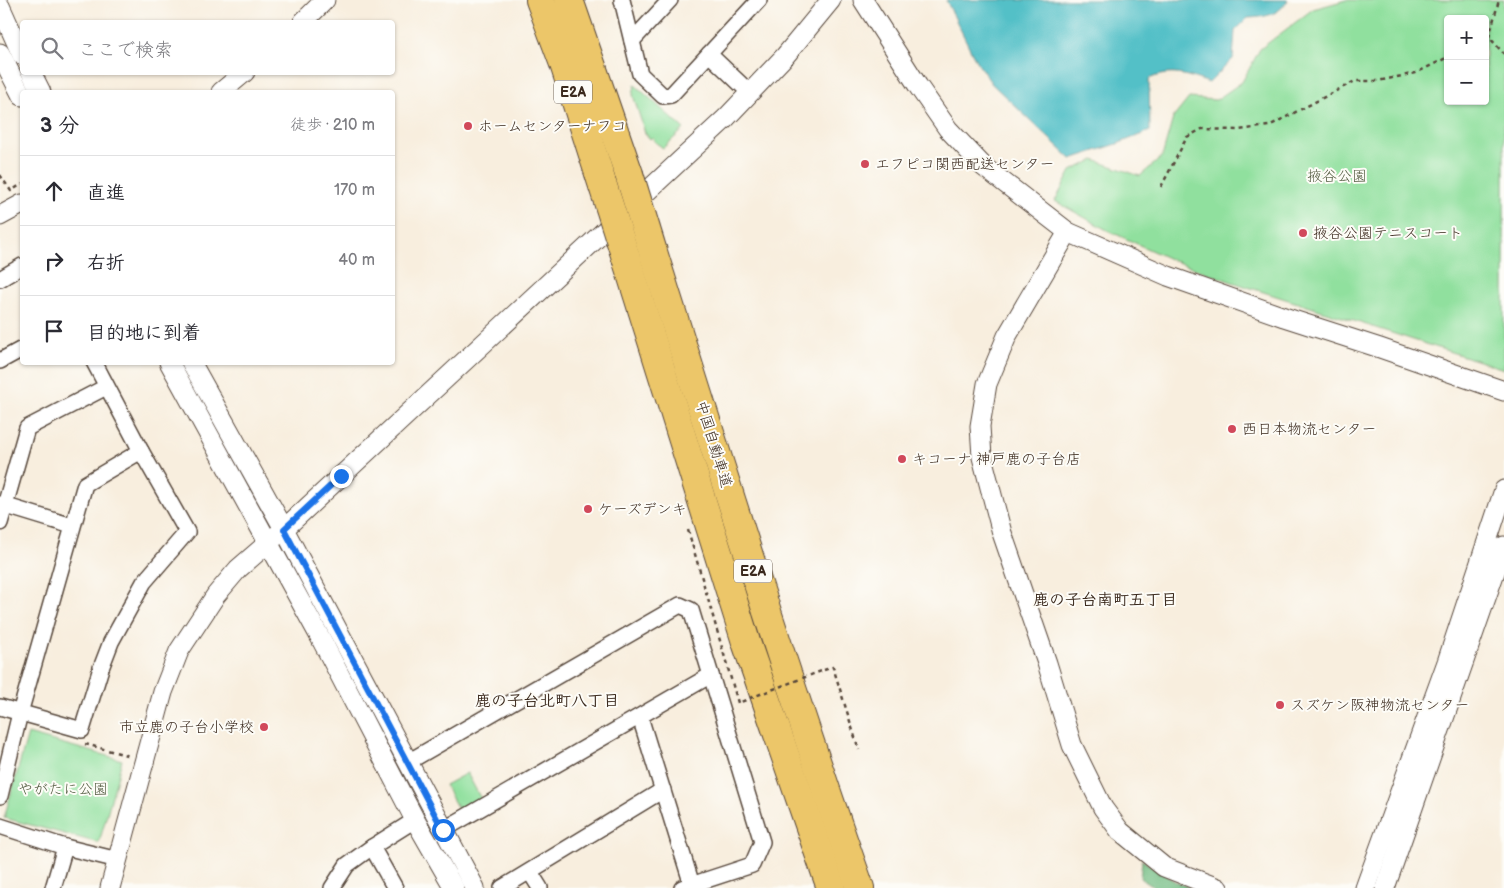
<!DOCTYPE html>
<html lang="ja">
<head>
<meta charset="utf-8">
<style>
  :root { --surface:#fff; --page:#f2f2f3; --text:#2b2b33; --muted:#7c7c81; --line:#e1e1e2 }
  body { margin:0; font-family:"Balsamiq Sans","Klee One",sans-serif; background:var(--page); color:var(--text) }
  .controls { position:absolute; right:15px; top:15px; display:grid; overflow:hidden; border-radius:5px; box-shadow:0 1px 4px #0004 }
  .controls button { width:45px; height:45px; display:grid; place-items:center; padding:0; border:0; border-bottom:1px solid var(--line); background:var(--surface); color:var(--text); font:25px sans-serif }
  .stop { position:absolute; width:15px; height:15px; margin:-11px; border:4px solid #1a73e8; border-radius:50%; background:#fff }
  .stop.end { background:#1a73e8; border-color:#fff; box-shadow:0 1px 5px #0008 }
  .list { margin:0; padding:0; list-style:none }
  h2 { display:flex; justify-content:space-between; align-items:center; height:65px; margin:0; padding:0 20px; font-size:21px }
  h2 small { font-size:16px; font-weight:400; color:var(--muted) }
  .list li { display:grid; grid-template-columns:32px 1fr auto; gap:15px; align-items:center; box-sizing:border-box; height:70px; padding:0 20px; border-top:1px solid var(--line) }
  .list b { display:block; font-size:19px; white-space:nowrap }
  .list em { font-size:16px; font-style:normal; color:var(--muted) }
  .icon { flex:none; width:28px; height:28px; fill:none; stroke:currentColor; stroke-width:2; stroke-linecap:round; stroke-linejoin:round }
  .map { position:relative; flex:none; width:1504px; height:888px; overflow:hidden }
  .search { position:absolute; background:var(--surface); box-shadow:0 1px 4px #0004; left:20px; top:20px; width:375px; height:55px; display:flex; align-items:center; gap:12px; box-sizing:border-box; padding:0 18px; border-radius:5px; color:var(--muted); font-size:19px }
  .panel { position:absolute; background:var(--surface); box-shadow:0 1px 4px #0004; left:20px; top:90px; width:375px; height:275px; border-radius:5px }
  .map>svg:first-child { display:block }
  .green { fill:#90e09e; stroke:#66855e; fill-rule:evenodd }
  .forest { fill:#74be85; stroke:#587452 }
  .water { fill:#52c0c7; stroke:#467572 }
  .lines { fill:none; stroke-linecap:round; stroke-linejoin:round }
  .minor-casing { stroke:#57473b; stroke-width:18 }
  .tertiary-casing { stroke:#57473b; stroke-width:21 }
  .motorway-casing { stroke:#57473b; stroke-width:30 }
  .path { stroke:#57473b; stroke-width:2.5; stroke-dasharray:4 4; stroke-linecap:butt }
  .minor { stroke:#fff; stroke-width:15 }
  .tertiary { stroke:#fff; stroke-width:19 }
  .motorway { stroke:#ecc669; stroke-width:28 }
  .motorway-bridge-casing { stroke:#57473b; stroke-width:30; stroke-linecap:butt }
  .path-bridge { stroke:#57473b; stroke-width:2.5; stroke-dasharray:4 4; stroke-linecap:butt }
  .motorway-bridge { stroke:#ecc669; stroke-width:28 }
  .route { stroke:#1a73e8; stroke-width:6 }
  .poi-dot { fill:#d1495b; stroke:#fdfcf7; stroke-width:2 }
  .labels { text-anchor:middle; stroke-width:4; stroke-linejoin:round; paint-order:stroke }
  .shield { fill:#fdfcf7; stroke:#75695f; stroke-width:1 }
  .shield-label { font-size:14px; font-weight:bold; fill:#3b2a1e }
  .poi-label { font-size:15px; fill:#3b2a1e; stroke:#fdfcf7; text-anchor:start }
  .park-label { font-size:15px; fill:#50583e; stroke:#fdfcf7 }
  .street-label { font-size:15px; fill:#3b2a1e; stroke:#fdfcf7 }
  .neighbourhood-label { font-size:16px; font-weight:bold; fill:#3b2a1e; stroke:#fdfcf7 }
</style>
</head>
<body>
<div class="map">
<svg width="1504" height="888" viewBox="0 0 1504 888">
  <rect width="100%" height="100%" fill="#fdfcf7"/>
  <filter id="ink" filterUnits="userSpaceOnUse"><feTurbulence type="fractalNoise" baseFrequency=".02" numOctaves="2"/><feDisplacementMap in="SourceGraphic" scale="10" xChannelSelector="R" yChannelSelector="G"/><feConvolveMatrix kernelMatrix="1 2 1 2 8 2 1 2 1" color-interpolation-filters="sRGB"/></filter>
  <filter id="wash" filterUnits="userSpaceOnUse"><feTurbulence type="fractalNoise" baseFrequency=".0096" numOctaves="4" result="noise"/><feDisplacementMap in="SourceGraphic" scale="20" xChannelSelector="R" yChannelSelector="G"/><feGaussianBlur stdDeviation="1.12" result="paint"/><feColorMatrix in="noise" values="0 0 0 0 0 0 0 0 0 0 0 0 0 0 0 0 0 1.4 0 .05"/><feComposite in="paint" operator="in"/></filter>
  <g filter="url(#wash)">
    <rect width="100%" height="100%" fill="#f8eede"/>
    <g class="green">
      <path d="M1346,0H1504V369L1229,281L1172,260L1107,230L1055,201L1071,171L1094,160L1140,176L1162,157L1173,118L1189,98L1216,100L1242,82L1260,49L1313,9ZM1448,19H1485V101H1448Z"/>
      <path d="M635,85L684,129L663,148L655,142L653,137L650,139L645,133L633,95Z"/>
      <path d="M28,734L122,760L99,843L4,818Z"/>
      <path d="M467,773L481,799L459,811L445,785Z"/>
    </g>
    <path class="forest" d="M1142,860L1176,882L1193,888H1155L1140,878Z"/>
    <path class="water" d="M946,0H1288C1278,16 1264,17 1248,18L1235,31L1233,59L1209,83C1187,75 1170,69 1149,79L1150,131L1117,144L1071,159L992,84L976,61Z"/>
  </g>
  <g filter="url(#ink)">
    <g class="lines">
      <g class="minor-casing">
        <g id="minor">
          <path d="M622,0L640,74L663,96L671,95L759,0"/>
          <path d="M632,41L670,0"/>
          <path d="M709,54L750,93"/>
          <path d="M0,279L22,266"/>
          <path d="M0,361L22,349"/>
          <path d="M0,504L72,526"/>
          <path d="M0,523L27,428L106,387"/>
          <path d="M0,707L82,730L101,668L111,642L144,582L187,532L141,451L94,362"/>
          <path d="M640,717L692,885"/>
          <path d="M408,762L680,605L691,610L762,842L752,865L682,888"/>
          <path d="M0,796L20,713L85,484L141,451"/>
          <path d="M0,826L65,847L118,860"/>
          <path d="M443,830L711,675"/>
          <path d="M372,847L395,888"/>
          <path d="M530,872L540,888"/>
          <path d="M53,888L65,847"/>
          <path d="M332,888L347,865L372,847L415,820"/>
          <path d="M502,888L663,790"/>
        </g>
      </g>
      <g class="tertiary-casing">
        <g id="tertiary">
          <path d="M863,0L918,86L948,129L984,167L1068,232L1168,276L1284,317L1380,348L1504,391"/>
          <path d="M0,6L22,55"/>
          <path d="M303,22L325,0"/>
          <path d="M0,53L22,96"/>
          <path d="M31,72L41,92"/>
          <path d="M221,92L245,72"/>
          <path d="M0,216L22,204"/>
          <path d="M1068,232L1007,336L987,384L980,426L982,457L1002,533L1047,663L1072,745L1103,808L1120,831L1164,867L1218,888"/>
          <path d="M169,362L320,637L415,820L454,888"/>
          <path d="M191,362L284,529L475,888"/>
          <path d="M110,888L163,692L179,651L216,595L238,569L284,529L726,118L785,56L831,0"/>
          <path d="M1365,888L1447,662L1504,490"/>
          <path d="M1385,888L1504,546"/>
        </g>
      </g>
      <g class="motorway-casing">
        <g id="motorway">
          <path d="M540,0L564,64L603,186"/>
          <path d="M569,0L629,174"/>
          <path d="M653,252C720,465 786,678 860,888"/>
          <path d="M627,261L746,642L831,888"/>
        </g>
      </g>
      <g class="path">
        <path d="M1489,37L1499,0"/>
        <path d="M1485,38L1489,37L1504,54"/>
        <path d="M0,175L11,191L22,184"/>
        <path d="M1161,187L1187,137L1202,129L1238,130L1269,126L1355,81H1378L1416,73L1448,57"/>
        <path d="M688,530L738,703L746,700"/>
        <path d="M824,670L833,667L859,750"/>
        <path d="M85,744L130,756"/>
      </g>
      <use href="#minor" class="minor"/>
      <use href="#tertiary" class="tertiary"/>
      <use href="#motorway" class="motorway"/>
      <g class="motorway-bridge-casing">
        <g id="motorway-bridge">
          <path d="M629,174L653,252"/>
          <path d="M603,186L627,261"/>
        </g>
      </g>
      <path class="path-bridge" d="M750,698L824,670"/>
      <use href="#motorway-bridge" class="motorway-bridge"/>
    </g>
  </g>
  <g class="lines" filter="url(#ink)">
    <path class="route" d="M341,476L284,529L443,830"/>
  </g>
  <g class="poi-dot">
    <circle cx="468" cy="126" r="5"/>
    <circle cx="865" cy="164" r="5"/>
    <circle cx="1303" cy="233" r="5"/>
    <circle cx="1232" cy="429" r="5"/>
    <circle cx="902" cy="459" r="5"/>
    <circle cx="588" cy="509" r="5"/>
    <circle cx="1280" cy="705" r="5"/>
    <circle cx="264" cy="727" r="5"/>
  </g>
  <g class="labels">
    <g class="shield">
      <rect x="554" y="80.5" width="38" height="23" rx="4"/>
      <rect x="734" y="559.5" width="38" height="23" rx="4"/>
    </g>
    <g class="shield-label">
      <text x="573" y="97">E2A</text>
      <text x="753" y="576">E2A</text>
    </g>
    <g class="poi-label">
      <text x="478" y="131">ホームセンターナフコ</text>
      <text x="875" y="169">エフピコ関西配送センター</text>
      <text x="1313" y="238">掖谷公園テニスコート</text>
      <text x="1242" y="434">西日本物流センター</text>
      <text x="912" y="464">キコーナ 神戸鹿の子台店</text>
      <text x="598" y="514">ケーズデンキ</text>
      <text x="1290" y="710">スズケン阪神物流センター</text>
      <text x="254" y="732" text-anchor="end">市立鹿の子台小学校</text>
    </g>
    <g class="park-label">
      <text x="1337" y="181">掖谷公園</text>
      <text x="63" y="794">やがたに公園</text>
    </g>
    <g class="street-label">
      <text transform="translate(714 444) rotate(73)" y="5">中国自動車道</text>
    </g>
    <g class="neighbourhood-label">
      <text x="1105" y="605">鹿の子台南町五丁目</text>
      <text x="547" y="706">鹿の子台北町八丁目</text>
    </g>
  </g>
</svg>
<div class="controls">
<button>+</button>
<button>−</button>
</div>
<div class="stop" style="left:443px;top:830px"></div>
<div class="stop end" style="left:341px;top:476px"></div>
<div class="search"><svg class="icon" aria-label="search" viewBox="0 0 24 24"><circle cx="10" cy="10" r="6"/><path d="M15 15l6 6"/></svg>ここで検索</div>
<section class="panel">
<h2>3 分<small>徒歩 · 210 m</small></h2>
<ul class="list">
<li><svg class="icon" aria-label="ahead" viewBox="0 0 24 24"><path d="M12 20V5M6 11l6-6 6 6"/></svg><div><b>直進</b></div><em>170 m</em></li>
<li><svg class="icon" aria-label="right" viewBox="0 0 24 24"><path d="M7 20v-9h11M14 6l5 5-5 5"/></svg><div><b>右折</b></div><em>40 m</em></li>
<li><svg class="icon" aria-label="arrive" viewBox="0 0 24 24"><path d="M6 21V4h12l-3 4 3 4H6"/></svg><div><b>目的地に到着</b></div></li>
</ul>
</section>
</div>
</body>
</html>
